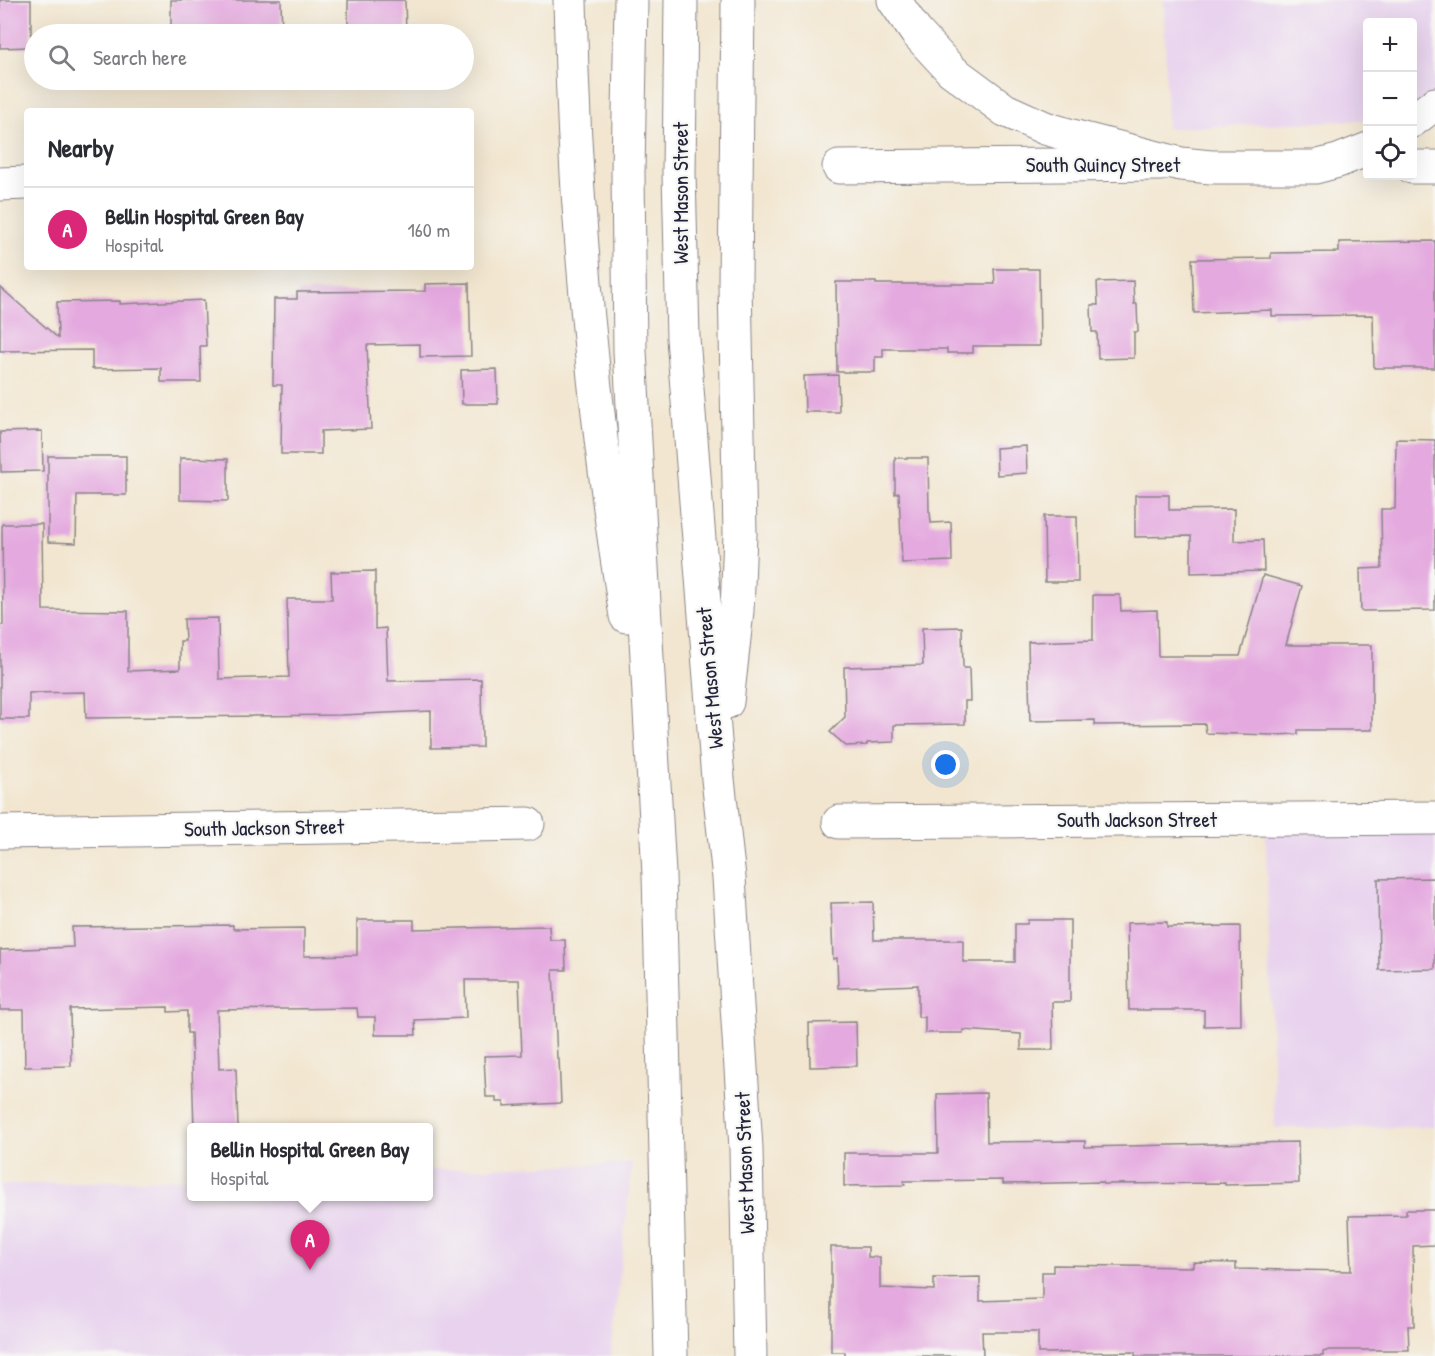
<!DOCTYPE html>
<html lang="en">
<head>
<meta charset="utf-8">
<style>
  :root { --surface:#fff; --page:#f2f2f3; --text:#2b2b33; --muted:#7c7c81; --line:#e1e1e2; --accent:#db2777 }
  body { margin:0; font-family:"Patrick Hand",sans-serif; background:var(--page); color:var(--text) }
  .controls { position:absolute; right:18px; top:18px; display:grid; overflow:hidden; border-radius:6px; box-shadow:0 6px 24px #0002 }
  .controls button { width:54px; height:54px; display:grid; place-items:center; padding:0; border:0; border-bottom:2px solid var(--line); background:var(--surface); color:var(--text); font:30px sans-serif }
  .you { position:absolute; left:946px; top:765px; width:21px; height:21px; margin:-15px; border:4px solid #fff; border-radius:50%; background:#1a73e8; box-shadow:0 0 0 9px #1a73e833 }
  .badge { display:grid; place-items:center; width:39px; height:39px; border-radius:50%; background:var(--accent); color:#fff; font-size:20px; font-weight:700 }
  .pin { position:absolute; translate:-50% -50px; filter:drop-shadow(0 2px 3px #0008) }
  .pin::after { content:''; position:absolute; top:32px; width:21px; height:18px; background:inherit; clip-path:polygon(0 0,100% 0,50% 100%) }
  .popup { position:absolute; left:187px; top:1123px; width:246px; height:78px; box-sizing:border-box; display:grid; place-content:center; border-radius:6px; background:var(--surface); filter:drop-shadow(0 2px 4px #0005); font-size:20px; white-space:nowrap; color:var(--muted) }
  .popup b { font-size:22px; color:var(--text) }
  .popup::after { content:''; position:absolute; left:50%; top:100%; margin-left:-12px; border:12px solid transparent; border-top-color:var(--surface) }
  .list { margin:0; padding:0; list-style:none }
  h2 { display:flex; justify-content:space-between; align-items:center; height:78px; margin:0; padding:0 24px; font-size:26px }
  h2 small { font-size:20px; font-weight:400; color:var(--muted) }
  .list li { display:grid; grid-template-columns:39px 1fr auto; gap:18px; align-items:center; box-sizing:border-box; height:84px; padding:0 24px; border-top:2px solid var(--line) }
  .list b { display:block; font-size:22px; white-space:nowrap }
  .list p { margin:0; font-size:20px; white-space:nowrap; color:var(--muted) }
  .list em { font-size:20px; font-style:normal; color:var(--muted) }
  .icon { flex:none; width:33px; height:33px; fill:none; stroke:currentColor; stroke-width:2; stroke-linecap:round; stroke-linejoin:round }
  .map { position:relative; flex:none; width:1435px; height:1356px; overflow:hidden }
  .search { position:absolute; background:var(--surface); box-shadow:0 6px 24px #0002; left:24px; top:24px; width:450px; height:66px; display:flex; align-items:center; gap:15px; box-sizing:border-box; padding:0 21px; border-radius:33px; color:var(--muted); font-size:22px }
  .panel { position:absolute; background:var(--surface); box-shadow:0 6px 24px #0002; left:24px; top:108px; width:450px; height:162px; border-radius:6px }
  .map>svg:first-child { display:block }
  .built { fill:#e8d2ee }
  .building { fill:#e4a9df }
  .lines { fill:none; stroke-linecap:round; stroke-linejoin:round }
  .minor-casing { stroke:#8a8486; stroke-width:35 }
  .major-casing { stroke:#8a8486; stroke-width:35 }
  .minor { stroke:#fff; stroke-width:33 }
  .major { stroke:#fff; stroke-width:33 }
  .labels { text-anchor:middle; stroke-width:4.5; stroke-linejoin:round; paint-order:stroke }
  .street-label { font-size:21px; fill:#22223b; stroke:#f6f6f2 }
</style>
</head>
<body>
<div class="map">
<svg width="1435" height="1356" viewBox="0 0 1435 1356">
  <rect width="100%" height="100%" fill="#f6f6f2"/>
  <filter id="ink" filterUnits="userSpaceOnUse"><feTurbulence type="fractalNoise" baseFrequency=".0167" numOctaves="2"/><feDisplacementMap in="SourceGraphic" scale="12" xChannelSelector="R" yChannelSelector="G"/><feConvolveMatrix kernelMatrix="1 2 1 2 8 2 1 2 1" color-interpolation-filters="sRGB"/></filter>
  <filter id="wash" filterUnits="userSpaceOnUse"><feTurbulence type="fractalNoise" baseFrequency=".008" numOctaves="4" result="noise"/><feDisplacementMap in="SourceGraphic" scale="24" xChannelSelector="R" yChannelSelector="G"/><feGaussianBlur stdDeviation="1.35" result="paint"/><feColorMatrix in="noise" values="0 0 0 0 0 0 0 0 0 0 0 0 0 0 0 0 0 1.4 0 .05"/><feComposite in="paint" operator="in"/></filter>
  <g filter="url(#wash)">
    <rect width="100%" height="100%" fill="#f2e6d0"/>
    <g class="built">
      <path d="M1164,0H1435V104L1413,118L1412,22H1368L1367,120L1167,128Z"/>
      <path d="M1435,818V1127L1275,1128L1265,819Z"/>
      <path d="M632,1163L611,1356H0V1185L191,1178L192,1196H428L429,1170Z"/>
    </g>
    <g id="blocks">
      <g class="building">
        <path d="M0,0H31V47L0,48Z"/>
        <path d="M171,0H281L282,34H171Z"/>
        <path d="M348,0H405L406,34H348Z"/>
        <path d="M1435,241V368H1374L1373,315L1272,316V310L1194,313L1192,259L1271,258V253L1339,252V242Z"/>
        <path d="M994,269H1039L1040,346H973V353H947V349H883V357H875V372H837L836,282H876V284H995Z"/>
        <path d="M1133,281L1134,304H1137L1138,332H1134V358L1098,359L1097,332H1092L1091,305H1098L1097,282Z"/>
        <path d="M469,283L471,356L420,357V344L367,345L371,429L321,431V454H281L282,385H273L274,299H297V292L425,291V284Z"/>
        <path d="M0,287L58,338L57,302L120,301V304L204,300L206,346H200L201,382H161V368L92,369V350L0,351Z"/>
        <path d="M497,369L498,404H462L461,370Z"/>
        <path d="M838,375L839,412H805L804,376Z"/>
        <path d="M42,431L43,471L1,472L0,432Z"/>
        <path d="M1396,439L1435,440V610L1361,611L1360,569L1382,568L1381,509H1395Z"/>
        <path d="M1026,446L1027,473L997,475L996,448Z"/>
        <path d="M48,456H126V495H77L76,543L48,542Z"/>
        <path d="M180,458L228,459V501L180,500Z"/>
        <path d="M895,458H928L929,512H930L931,523L951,522L952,561L902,563L899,493L895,494Z"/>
        <path d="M1135,495H1169V510L1234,509V541L1263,540L1264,571L1191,573V536L1135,537Z"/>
        <path d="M1044,516H1077L1078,582H1045Z"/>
        <path d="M2,524H42L43,610L128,611V671L180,669V641H185L184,619L218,618L219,679L289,677L287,599H332L331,572L375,571V629L386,628L388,681L481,679L482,747L431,748V711L341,715L86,718L85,692L29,693V719H0V625H3Z"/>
        <path d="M1263,575L1302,586L1286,645H1372V730H1298V734L1273,735L1206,733L1205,724L1095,725V720L1030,721L1028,642L1093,640V595H1120L1121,611L1157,610L1158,656H1240Z"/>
        <path d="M962,627L963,668H969L970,701H965V724L894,725V742L867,743V745L846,746L830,732L845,717L844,667L923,665L922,628Z"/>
        <path d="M1435,878V969L1379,970L1378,879Z"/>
        <path d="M873,902L874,940H963V962H1015V924H1027L1028,920H1070V1002H1052L1053,1050H1021V1034L963,1030V1033H925V1017H918V985L838,988L837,958L833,959L831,903Z"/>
        <path d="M357,920H414V929L549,926L550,940H565L566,970H553L557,1059H559L561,1103L504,1106V1102H496V1097H486L484,1056L522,1055L519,980H465L466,1018L415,1020L416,1035H375V1017H358L357,1008L217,1010L219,1069L236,1068L238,1128H194L191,1033H187V1011L168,1012V1007L70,1009L71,1066L25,1067L24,1010H0V950L73,947L72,927L233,925V929L304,928V956L357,955Z"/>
        <path d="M1167,922V927L1240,926L1241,1025L1204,1026V1010H1129L1127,923Z"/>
        <path d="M856,1022L857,1066L810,1067L809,1023Z"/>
        <path d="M986,1093L987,1142L1085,1141V1147L1298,1142L1299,1183L1225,1185V1183L1103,1184V1182L1003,1184V1180L904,1181L905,1185L844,1186V1153H938L937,1094Z"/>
        <path d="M1406,1210H1435V1245L1413,1246L1414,1326H1408L1409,1350H1329L1323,1352V1356H1135V1352L1038,1353V1332H982L983,1356H845V1352H831V1247H868V1257H880V1288L934,1290V1278L980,1277V1301L1042,1299V1272H1053V1265L1193,1267V1262L1236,1263V1269L1351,1271L1349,1216L1406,1215Z"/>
      </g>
    </g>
  </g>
  <g filter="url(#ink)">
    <use href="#blocks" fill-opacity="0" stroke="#8a8486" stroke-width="1.5"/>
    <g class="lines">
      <g class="minor-casing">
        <g id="minor">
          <path d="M839,167L1161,164"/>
          <path d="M1412,167H1435"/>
          <path d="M0,184L27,183"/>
          <path d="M839,822L1435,818"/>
          <path d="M0,832L528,824"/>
        </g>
      </g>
      <g class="major-casing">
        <g id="major">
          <path d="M570,0C574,206 593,412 626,616"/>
          <path d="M631,0L628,172L630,351L659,874L671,1356"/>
          <path d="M681,0L679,173L683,338L718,779L729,878L746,1148L750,1356"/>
          <path d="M894,0L916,32L951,70L1005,110L1045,128L1072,136L1181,164L1211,167H1315L1338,161L1368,149"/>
          <path d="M1412,121L1435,104"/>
          <path d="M727,702L737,611L740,534L735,284L738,0"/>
        </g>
      </g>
      <use href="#minor" class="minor"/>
      <use href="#major" class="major"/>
    </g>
  </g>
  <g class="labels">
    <g class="street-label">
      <text x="1103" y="172">South Quincy Street</text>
      <text transform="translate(681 193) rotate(-90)" y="7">West Mason Street</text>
      <text transform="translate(710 678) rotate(-95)" y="7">West Mason Street</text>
      <text x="1137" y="827">South Jackson Street</text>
      <text transform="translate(264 828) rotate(-1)" y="7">South Jackson Street</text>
      <text transform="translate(745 1163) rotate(-92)" y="7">West Mason Street</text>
    </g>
  </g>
</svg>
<div class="controls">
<button>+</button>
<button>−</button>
<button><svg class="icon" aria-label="locate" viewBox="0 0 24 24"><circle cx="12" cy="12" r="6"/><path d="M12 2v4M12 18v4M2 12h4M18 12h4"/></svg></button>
</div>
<div class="you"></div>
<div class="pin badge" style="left:310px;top:1270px">A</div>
<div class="popup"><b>Bellin Hospital Green Bay</b>Hospital</div>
<div class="search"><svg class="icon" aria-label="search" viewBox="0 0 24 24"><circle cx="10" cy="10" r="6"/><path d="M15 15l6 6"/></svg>Search here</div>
<section class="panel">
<h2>Nearby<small></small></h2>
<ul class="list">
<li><span class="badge">A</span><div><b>Bellin Hospital Green Bay</b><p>Hospital</p></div><em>160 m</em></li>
</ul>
</section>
</div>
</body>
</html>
